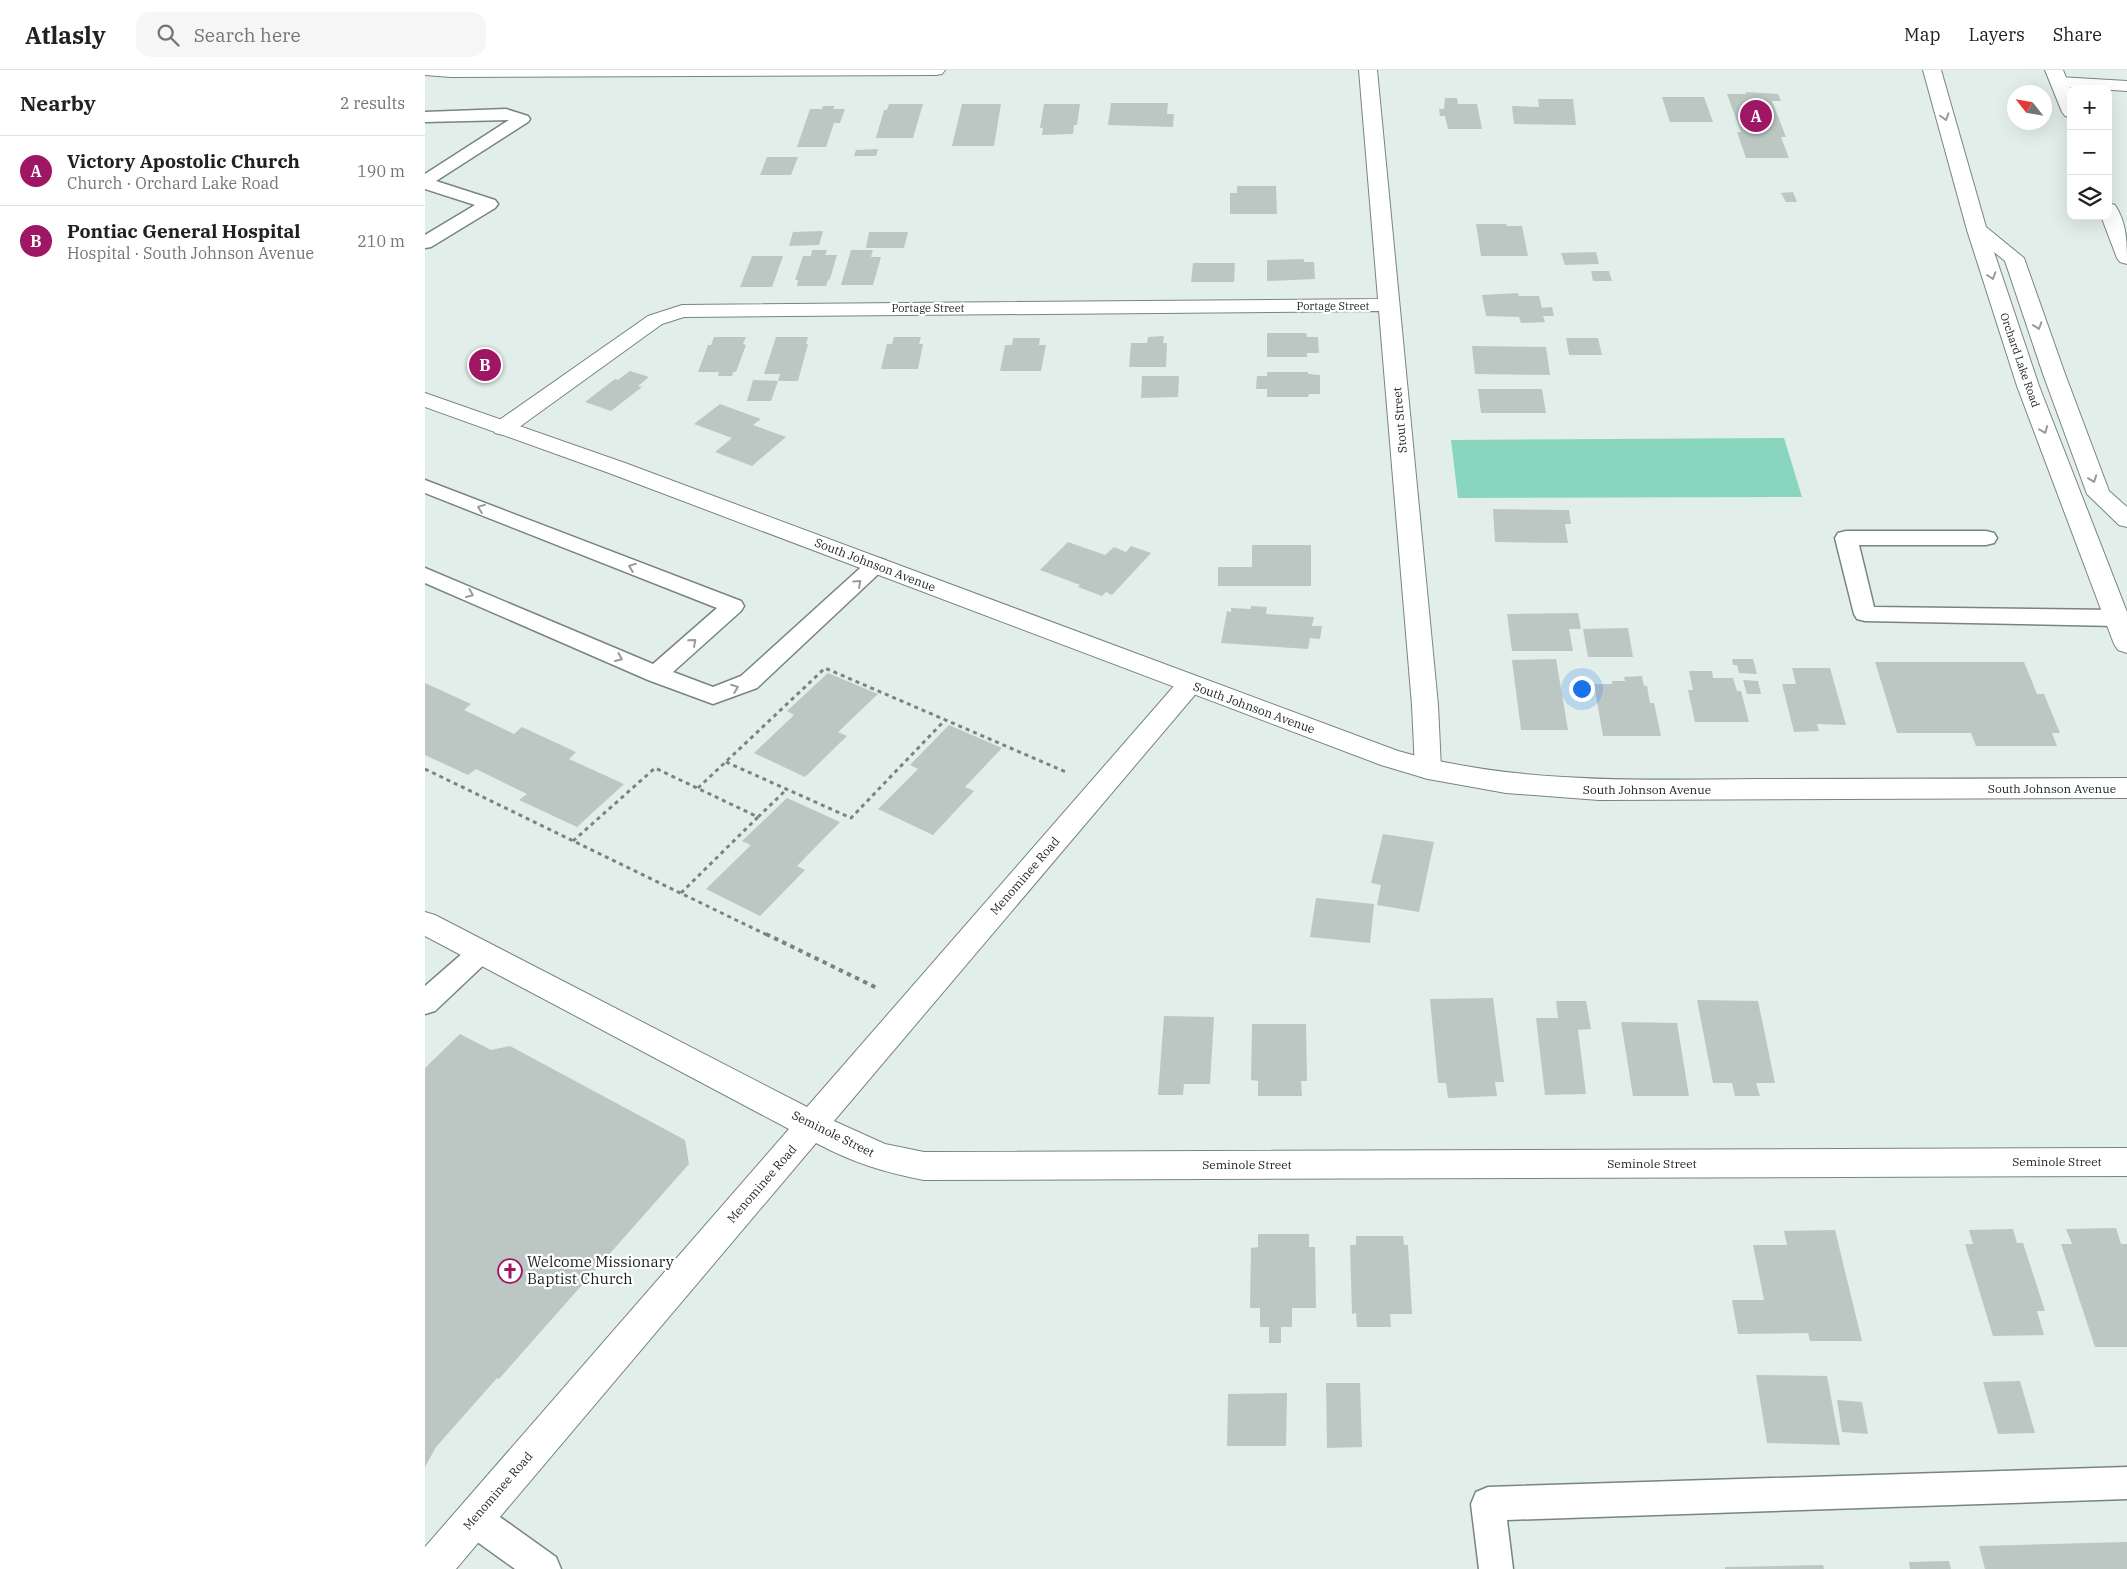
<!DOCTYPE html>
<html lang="en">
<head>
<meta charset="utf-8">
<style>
  :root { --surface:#fff; --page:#f6f6f6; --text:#202124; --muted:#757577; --line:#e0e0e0; --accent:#9f1664 }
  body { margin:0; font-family:"IBM Plex Serif",serif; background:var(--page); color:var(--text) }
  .controls { position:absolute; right:15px; top:15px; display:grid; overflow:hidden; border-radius:10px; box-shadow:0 5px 20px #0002 }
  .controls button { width:45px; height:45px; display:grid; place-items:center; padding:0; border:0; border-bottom:1px solid var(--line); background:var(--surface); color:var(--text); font:25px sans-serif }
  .compass { position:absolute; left:1582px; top:15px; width:45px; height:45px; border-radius:50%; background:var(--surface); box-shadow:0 5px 20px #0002; rotate:301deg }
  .you { position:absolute; left:1156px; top:618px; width:18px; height:18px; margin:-12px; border:4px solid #fff; border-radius:50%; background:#1a73e8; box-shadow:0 0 0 8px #1a73e833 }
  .badge { display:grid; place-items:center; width:32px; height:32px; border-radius:50%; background:var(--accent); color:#fff; font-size:16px; font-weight:700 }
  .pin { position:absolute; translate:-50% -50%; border:2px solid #fff; box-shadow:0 1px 5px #0006 }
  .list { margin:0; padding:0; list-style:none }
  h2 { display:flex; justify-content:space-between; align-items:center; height:65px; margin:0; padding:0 20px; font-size:21px }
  h2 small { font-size:16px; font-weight:400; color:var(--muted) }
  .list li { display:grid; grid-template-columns:32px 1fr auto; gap:15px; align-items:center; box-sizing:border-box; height:70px; padding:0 20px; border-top:1px solid var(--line) }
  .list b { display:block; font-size:19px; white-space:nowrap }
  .list p { margin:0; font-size:16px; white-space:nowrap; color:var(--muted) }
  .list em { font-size:16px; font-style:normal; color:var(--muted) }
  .icon { flex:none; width:28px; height:28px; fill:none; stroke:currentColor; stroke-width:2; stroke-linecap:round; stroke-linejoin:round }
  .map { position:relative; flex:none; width:1702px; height:1499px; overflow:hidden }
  header { display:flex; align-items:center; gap:30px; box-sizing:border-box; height:70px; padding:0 25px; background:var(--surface); border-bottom:1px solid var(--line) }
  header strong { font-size:24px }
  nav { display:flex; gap:28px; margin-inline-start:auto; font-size:18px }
  .search { width:350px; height:45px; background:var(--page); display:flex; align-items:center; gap:12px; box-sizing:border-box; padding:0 18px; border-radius:15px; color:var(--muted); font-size:19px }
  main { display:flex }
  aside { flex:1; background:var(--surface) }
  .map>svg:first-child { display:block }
  .green { fill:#8ad5be }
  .building { fill:#bcc7c3 }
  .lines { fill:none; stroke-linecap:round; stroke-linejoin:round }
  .service-casing { stroke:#798480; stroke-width:3 }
  .minor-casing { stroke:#798480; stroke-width:2 }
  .tertiary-casing { stroke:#798480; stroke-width:2 }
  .secondary-casing { stroke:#798480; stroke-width:2 }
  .path-far1 { stroke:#7b8380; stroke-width:3; stroke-dasharray:4 4; stroke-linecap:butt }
  .path { stroke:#7b8380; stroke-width:4; stroke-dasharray:4.5 4.5; stroke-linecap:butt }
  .service { fill:#fff; fill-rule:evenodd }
  .minor { fill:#fff; fill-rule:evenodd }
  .tertiary { fill:#fff; fill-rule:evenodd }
  .secondary { fill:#fff; fill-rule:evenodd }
  .oneway { stroke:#999b9a }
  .labels { text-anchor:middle; stroke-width:4.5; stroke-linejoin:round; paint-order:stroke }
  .far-street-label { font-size:11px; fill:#1c211f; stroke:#fff }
  .street-label { font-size:12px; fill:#1c211f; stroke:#fff }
  .near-poi-label { font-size:15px; fill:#1c211f; stroke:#fff; text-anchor:start }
</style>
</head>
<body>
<header>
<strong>Atlasly</strong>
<div class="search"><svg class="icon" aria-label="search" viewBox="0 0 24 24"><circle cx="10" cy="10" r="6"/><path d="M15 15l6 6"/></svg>Search here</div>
<nav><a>Map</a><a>Layers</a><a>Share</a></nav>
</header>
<main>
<aside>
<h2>Nearby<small>2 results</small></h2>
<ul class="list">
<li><span class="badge">A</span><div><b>Victory Apostolic Church</b><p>Church · Orchard Lake Road</p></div><em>190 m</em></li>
<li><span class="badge">B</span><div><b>Pontiac General Hospital</b><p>Hospital · South Johnson Avenue</p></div><em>210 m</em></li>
</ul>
</aside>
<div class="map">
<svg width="1702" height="1499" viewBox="0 0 1702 1499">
  <rect width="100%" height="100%" fill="#e2eeea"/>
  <path class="green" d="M1359,368L1377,427L1033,428L1026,370Z"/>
  <g class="building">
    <path d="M1321,22L1353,24L1356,31H1347L1361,67H1356L1364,88H1321L1312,62H1316L1302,24H1321Z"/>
    <path d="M1237,27H1279L1288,52H1245Z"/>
    <path d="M1020,28H1032L1033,34H1052L1057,59H1023L1020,46H1015L1014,39H1019Z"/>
    <path d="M1113,29H1148L1151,55L1089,54L1087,36L1114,37Z"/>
    <path d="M686,33H743L742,44H749L748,57L683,55Z"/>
    <path d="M464,34H498L488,68H451L459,40H462Z"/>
    <path d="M537,34H576L569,76H527Z"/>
    <path d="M619,34H655L652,55H649L648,64L617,65L618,58H615Z"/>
    <path d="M398,36H410L408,39H420L415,53H409L401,77H372L385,39H397Z"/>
    <path d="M453,79L451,86H429L431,80Z"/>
    <path d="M342,87H373L366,105H335Z"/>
    <path d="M812,116H851L852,144H805V123H812Z"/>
    <path d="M1368,122L1372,132H1361L1356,123Z"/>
    <path d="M1051,154H1081L1082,156H1097L1103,186H1056Z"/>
    <path d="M398,161L394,175L364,176L368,162Z"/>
    <path d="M444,162H483L479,178H441Z"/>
    <path d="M387,180H402L400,185H412L405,209L403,210L401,216H372L373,210H370L378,186H386Z"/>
    <path d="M426,180H448L446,187H456L448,215H416Z"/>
    <path d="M1171,182L1174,194L1140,195L1136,183Z"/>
    <path d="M327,186H358L347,217H315Z"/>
    <path d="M879,189V192H889L890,209L842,211V190Z"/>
    <path d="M768,193H810L809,212H766Z"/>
    <path d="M1166,201H1184L1187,211H1168Z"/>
    <path d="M1093,223L1094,226H1114L1117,238L1127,237L1129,246H1118L1120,252L1096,253L1094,247L1061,246L1057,225Z"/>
    <path d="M842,263H881L882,267H893L894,283H882V287H842Z"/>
    <path d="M739,266L738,273H742L741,297H704L706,273H722L723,267Z"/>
    <path d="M289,267H321L318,274L321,275L311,302H308L307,306H293L294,302H273L283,275H286Z"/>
    <path d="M351,267H383L381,274H383L373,311H353L355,304H339Z"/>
    <path d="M469,267H496L494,274H498L493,299H456L462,274H467Z"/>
    <path d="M588,268H615L614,275H621L616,301H575L580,275H587Z"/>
    <path d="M1141,268H1173L1177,285H1144Z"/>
    <path d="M1047,276L1121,277L1125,305L1050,304Z"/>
    <path d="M205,301L224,307L213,316L217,317L186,341L160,332L190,309L193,310Z"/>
    <path d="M842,302H883V304L895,305V324H884L883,327H842V319H831L832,306H842Z"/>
    <path d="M717,306H754L753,327L716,328Z"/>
    <path d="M328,310L353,311L346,331H322Z"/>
    <path d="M1053,319H1117L1121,343H1056Z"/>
    <path d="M295,334L336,349L328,355L361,367L327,396L290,382L307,368L269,354Z"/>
    <path d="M1068,439L1144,440L1146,454H1140L1143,473L1070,472Z"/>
    <path d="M643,472L680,485L689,477L701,482L706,476L726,483L687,525L681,522L677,526L653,517L655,515L615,500Z"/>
    <path d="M827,475H886V516H793V497H827Z"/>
    <path d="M826,536L842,537L841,544L889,547L887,556H897L895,569L885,568L883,579L796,573L802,541L806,542V538L826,539Z"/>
    <path d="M1153,543L1156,559H1144L1148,581H1087L1082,544Z"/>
    <path d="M1203,558L1208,587H1163L1158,559Z"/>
    <path d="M1131,589L1143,660H1096L1087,590Z"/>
    <path d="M1307,589H1328L1332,604L1314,603L1312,595H1308Z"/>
    <path d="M1450,592H1599L1612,624H1619L1635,663H1627L1632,676H1551L1546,663H1472Z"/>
    <path d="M1367,598H1405L1421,655L1392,654L1394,661L1369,662L1357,614H1371Z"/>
    <path d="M1264,601H1287L1288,608H1308L1312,621H1316L1324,652H1270L1263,620H1268Z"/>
    <path d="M403,603L453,624L413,662L422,666L380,707L329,683L369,645L362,641Z"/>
    <path d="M1217,606L1219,616H1222L1225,633H1229L1236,666H1178L1169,614H1187V611H1200L1199,607Z"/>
    <path d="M1318,610L1333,611L1336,624H1322Z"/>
    <path d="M0,613L46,634L39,640L89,664L97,657L151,682L144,689L199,714L152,757L94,730L102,724L51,699L43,705L0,685Z"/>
    <path d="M524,655L577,678L540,717L549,721L508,765L453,739L493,699L485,695Z"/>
    <path d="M362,728L415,752L372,796L380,800L335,846L281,819L326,775L317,771Z"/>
    <path d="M958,764L1009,772L994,842L952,835L956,815L946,813Z"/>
    <path d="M891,828L949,834L945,873L885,867Z"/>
    <path d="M1068,928L1079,1012H1070L1072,1026L1023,1028L1021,1013H1013L1005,929Z"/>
    <path d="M1272,930L1333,931L1350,1013H1331L1335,1026H1310L1307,1013H1288Z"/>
    <path d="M1131,931H1161L1166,959L1153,960L1161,1024L1120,1025L1111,948H1133Z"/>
    <path d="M739,946L789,947L785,1014H759L758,1025H733Z"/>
    <path d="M1196,952L1252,953L1264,1026H1208Z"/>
    <path d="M827,954H881L882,1011H876L877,1026H833V1011L826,1010Z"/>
    <path d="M35,964L66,980L85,976L260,1070L264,1094L74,1309L72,1308L11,1377L0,1397V998Z"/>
    <path d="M1691,1158L1696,1174H1702V1277H1670L1636,1174H1647L1641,1159Z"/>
    <path d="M1588,1159L1592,1173H1598L1620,1241H1612L1619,1265L1568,1266L1540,1174H1548L1544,1160Z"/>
    <path d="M1410,1160L1437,1271H1385L1383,1263L1313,1264L1307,1230H1339L1328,1175H1362L1359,1161Z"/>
    <path d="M833,1164H884V1177H890L891,1238H867V1257H856V1273H844V1257H835V1238H825L826,1178L833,1177Z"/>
    <path d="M931,1166H978L979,1175H983L987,1244H965L966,1257H932L931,1243L927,1244L925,1175H931Z"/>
    <path d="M1331,1305L1402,1306L1415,1375L1342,1373Z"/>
    <path d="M1595,1311L1610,1363L1573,1364L1558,1312Z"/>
    <path d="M901,1313H935L937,1377L902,1378Z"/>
    <path d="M862,1323L861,1376H802L803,1324Z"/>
    <path d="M1412,1330L1437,1332L1443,1364L1417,1362Z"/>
    <path d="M1702,1472V1499H1560L1554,1476Z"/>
    <path d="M1524,1491L1526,1499H1485L1484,1492Z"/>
    <path d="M1398,1495L1399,1499H1300V1497Z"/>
  </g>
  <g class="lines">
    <g class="service-casing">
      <g id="service">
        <path d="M81,39L103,46L105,49L103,52L11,111L70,130L73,134L70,138L6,177L0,178V165L50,135L0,119V104L84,50L0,52V42Z"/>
        <path d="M0,410L316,531L319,536L316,541L248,602L288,617L316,606L444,490L452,488L460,490L463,495L332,618L288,634L223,610L0,513V498L228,594L292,538L0,423Z"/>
        <path d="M1421,461H1561L1569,463L1572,468L1569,473L1561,475H1434L1449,537L1691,540L1699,543L1702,548L1699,553L1691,556L1440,551L1432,549L1429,544L1410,468L1413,463Z"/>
        <path d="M56,871L65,875L69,882L65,889L10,941L0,944V916L47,875Z"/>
        <path d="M1702,1397V1429L1082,1450L1088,1499H1054L1046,1434L1051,1422L1063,1417Z"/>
        <path d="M49,1432L61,1437L131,1487L136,1499H90L37,1461L32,1449L37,1437Z"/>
      </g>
    </g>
    <g class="minor-casing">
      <g id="minor">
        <path d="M0,0H520L517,4L511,5L26,7L0,5Z"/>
        <path d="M934,0H952L1013,635L1016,699L1012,706L1003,709L994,706L990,699L987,635L954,241L259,247L237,254L86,363L78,365L70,363L67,358L70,353L223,246L257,235L953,229Z"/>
        <path d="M1634,7L1702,11V21L1628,16L1625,12L1628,8Z"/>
        <path d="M765,605L774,608L778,614L774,620L409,1051L460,1074L499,1082L1702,1078V1106L499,1110C458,1102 429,1093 391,1073L31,1499H0V1477L364,1059L0,866V842L10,845L382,1037L756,608Z"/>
      </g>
    </g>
    <g class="tertiary-casing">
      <path id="tertiary" d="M0,323L200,393L973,681C1090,714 1212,710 1332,709C1456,709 1579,709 1702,708V728L1174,730L1081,723L1003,709L956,695L184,403L0,337Z"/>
    </g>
    <g class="secondary-casing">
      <g id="secondary">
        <path d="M1498,0H1516L1561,157L1599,188L1640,304L1684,421L1702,437V457L1694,455L1662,424L1618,304L1580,191L1569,182L1614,316L1702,542V583L1693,580L1689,574L1592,316L1542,160Z"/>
        <path d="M1620,0H1638L1646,20V47L1640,46L1637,42Z"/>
        <path d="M1683,133L1690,135C1702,153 1702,173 1702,194L1695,192L1692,188L1676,146H1683Z"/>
      </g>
    </g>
    <g class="path-far1">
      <path d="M301,692L426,748L520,650"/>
      <path d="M0,699L344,866"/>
      <path d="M273,718L400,598L641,702"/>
      <path d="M333,747L362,719"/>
      <path d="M148,771L230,698L333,747L256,823"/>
    </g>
    <path class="path" d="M341,864L454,919"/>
    <use href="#service" class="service"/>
    <use href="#minor" class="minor"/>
    <use href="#tertiary" class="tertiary"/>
    <use href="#secondary" class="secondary"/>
  </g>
  <defs><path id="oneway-chevron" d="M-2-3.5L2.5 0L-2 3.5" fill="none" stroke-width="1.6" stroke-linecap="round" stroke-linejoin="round" transform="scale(1.25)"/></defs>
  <g class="oneway">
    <use href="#oneway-chevron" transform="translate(1520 47) rotate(74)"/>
    <use href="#oneway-chevron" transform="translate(1567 206) rotate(72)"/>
    <use href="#oneway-chevron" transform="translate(1613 256) rotate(71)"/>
    <use href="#oneway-chevron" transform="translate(1619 360) rotate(69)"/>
    <use href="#oneway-chevron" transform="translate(1668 409) rotate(70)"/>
    <use href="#oneway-chevron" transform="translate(56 438) rotate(-159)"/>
    <use href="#oneway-chevron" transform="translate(207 497) rotate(-159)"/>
    <use href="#oneway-chevron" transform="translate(433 513) rotate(-42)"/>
    <use href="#oneway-chevron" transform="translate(45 524) rotate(23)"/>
    <use href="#oneway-chevron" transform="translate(268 572) rotate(-41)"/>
    <use href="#oneway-chevron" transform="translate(194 588) rotate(24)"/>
    <use href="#oneway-chevron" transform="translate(310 618) rotate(-21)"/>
  </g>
  <defs>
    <g id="church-ring" transform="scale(1.25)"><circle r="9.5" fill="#fff" stroke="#9f1664" stroke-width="1.5"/><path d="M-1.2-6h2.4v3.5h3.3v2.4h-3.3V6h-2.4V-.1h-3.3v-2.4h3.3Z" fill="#9f1664"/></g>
  </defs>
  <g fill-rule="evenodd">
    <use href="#church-ring" x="85" y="1201"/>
  </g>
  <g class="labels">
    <g class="far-street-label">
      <text x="908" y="240">Portage Street</text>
      <text x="503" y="242">Portage Street</text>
      <text transform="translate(1595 290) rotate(71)" y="4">Orchard Lake Road</text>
    </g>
    <g class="street-label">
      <text transform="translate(975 350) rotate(-95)" y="4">Stout Street</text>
      <text transform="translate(450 495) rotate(21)" y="4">South Johnson Avenue</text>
      <text transform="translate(829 638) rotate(20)" y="4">South Johnson Avenue</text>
      <text x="1627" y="723">South Johnson Avenue</text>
      <text x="1222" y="724">South Johnson Avenue</text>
      <text transform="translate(600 806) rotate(-49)" y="4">Menominee Road</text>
      <text transform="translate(408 1064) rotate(26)" y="4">Seminole Street</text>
      <text x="1632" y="1096">Seminole Street</text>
      <text x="1227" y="1098">Seminole Street</text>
      <text x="822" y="1099">Seminole Street</text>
      <text transform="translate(337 1114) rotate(-49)" y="4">Menominee Road</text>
      <text transform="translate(73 1421) rotate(-49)" y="4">Menominee Road</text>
    </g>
    <g class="near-poi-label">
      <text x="102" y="1197">Welcome Missionary<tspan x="102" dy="17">Baptist Church</tspan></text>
    </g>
  </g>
</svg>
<div class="controls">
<button>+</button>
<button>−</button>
<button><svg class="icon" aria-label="layers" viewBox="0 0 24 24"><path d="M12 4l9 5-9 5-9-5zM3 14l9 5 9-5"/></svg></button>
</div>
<svg class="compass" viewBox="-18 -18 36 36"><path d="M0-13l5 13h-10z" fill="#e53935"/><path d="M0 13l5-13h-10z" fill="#757577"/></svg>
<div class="you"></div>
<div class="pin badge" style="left:1331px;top:46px">A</div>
<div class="pin badge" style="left:60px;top:295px">B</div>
</div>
</main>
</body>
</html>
